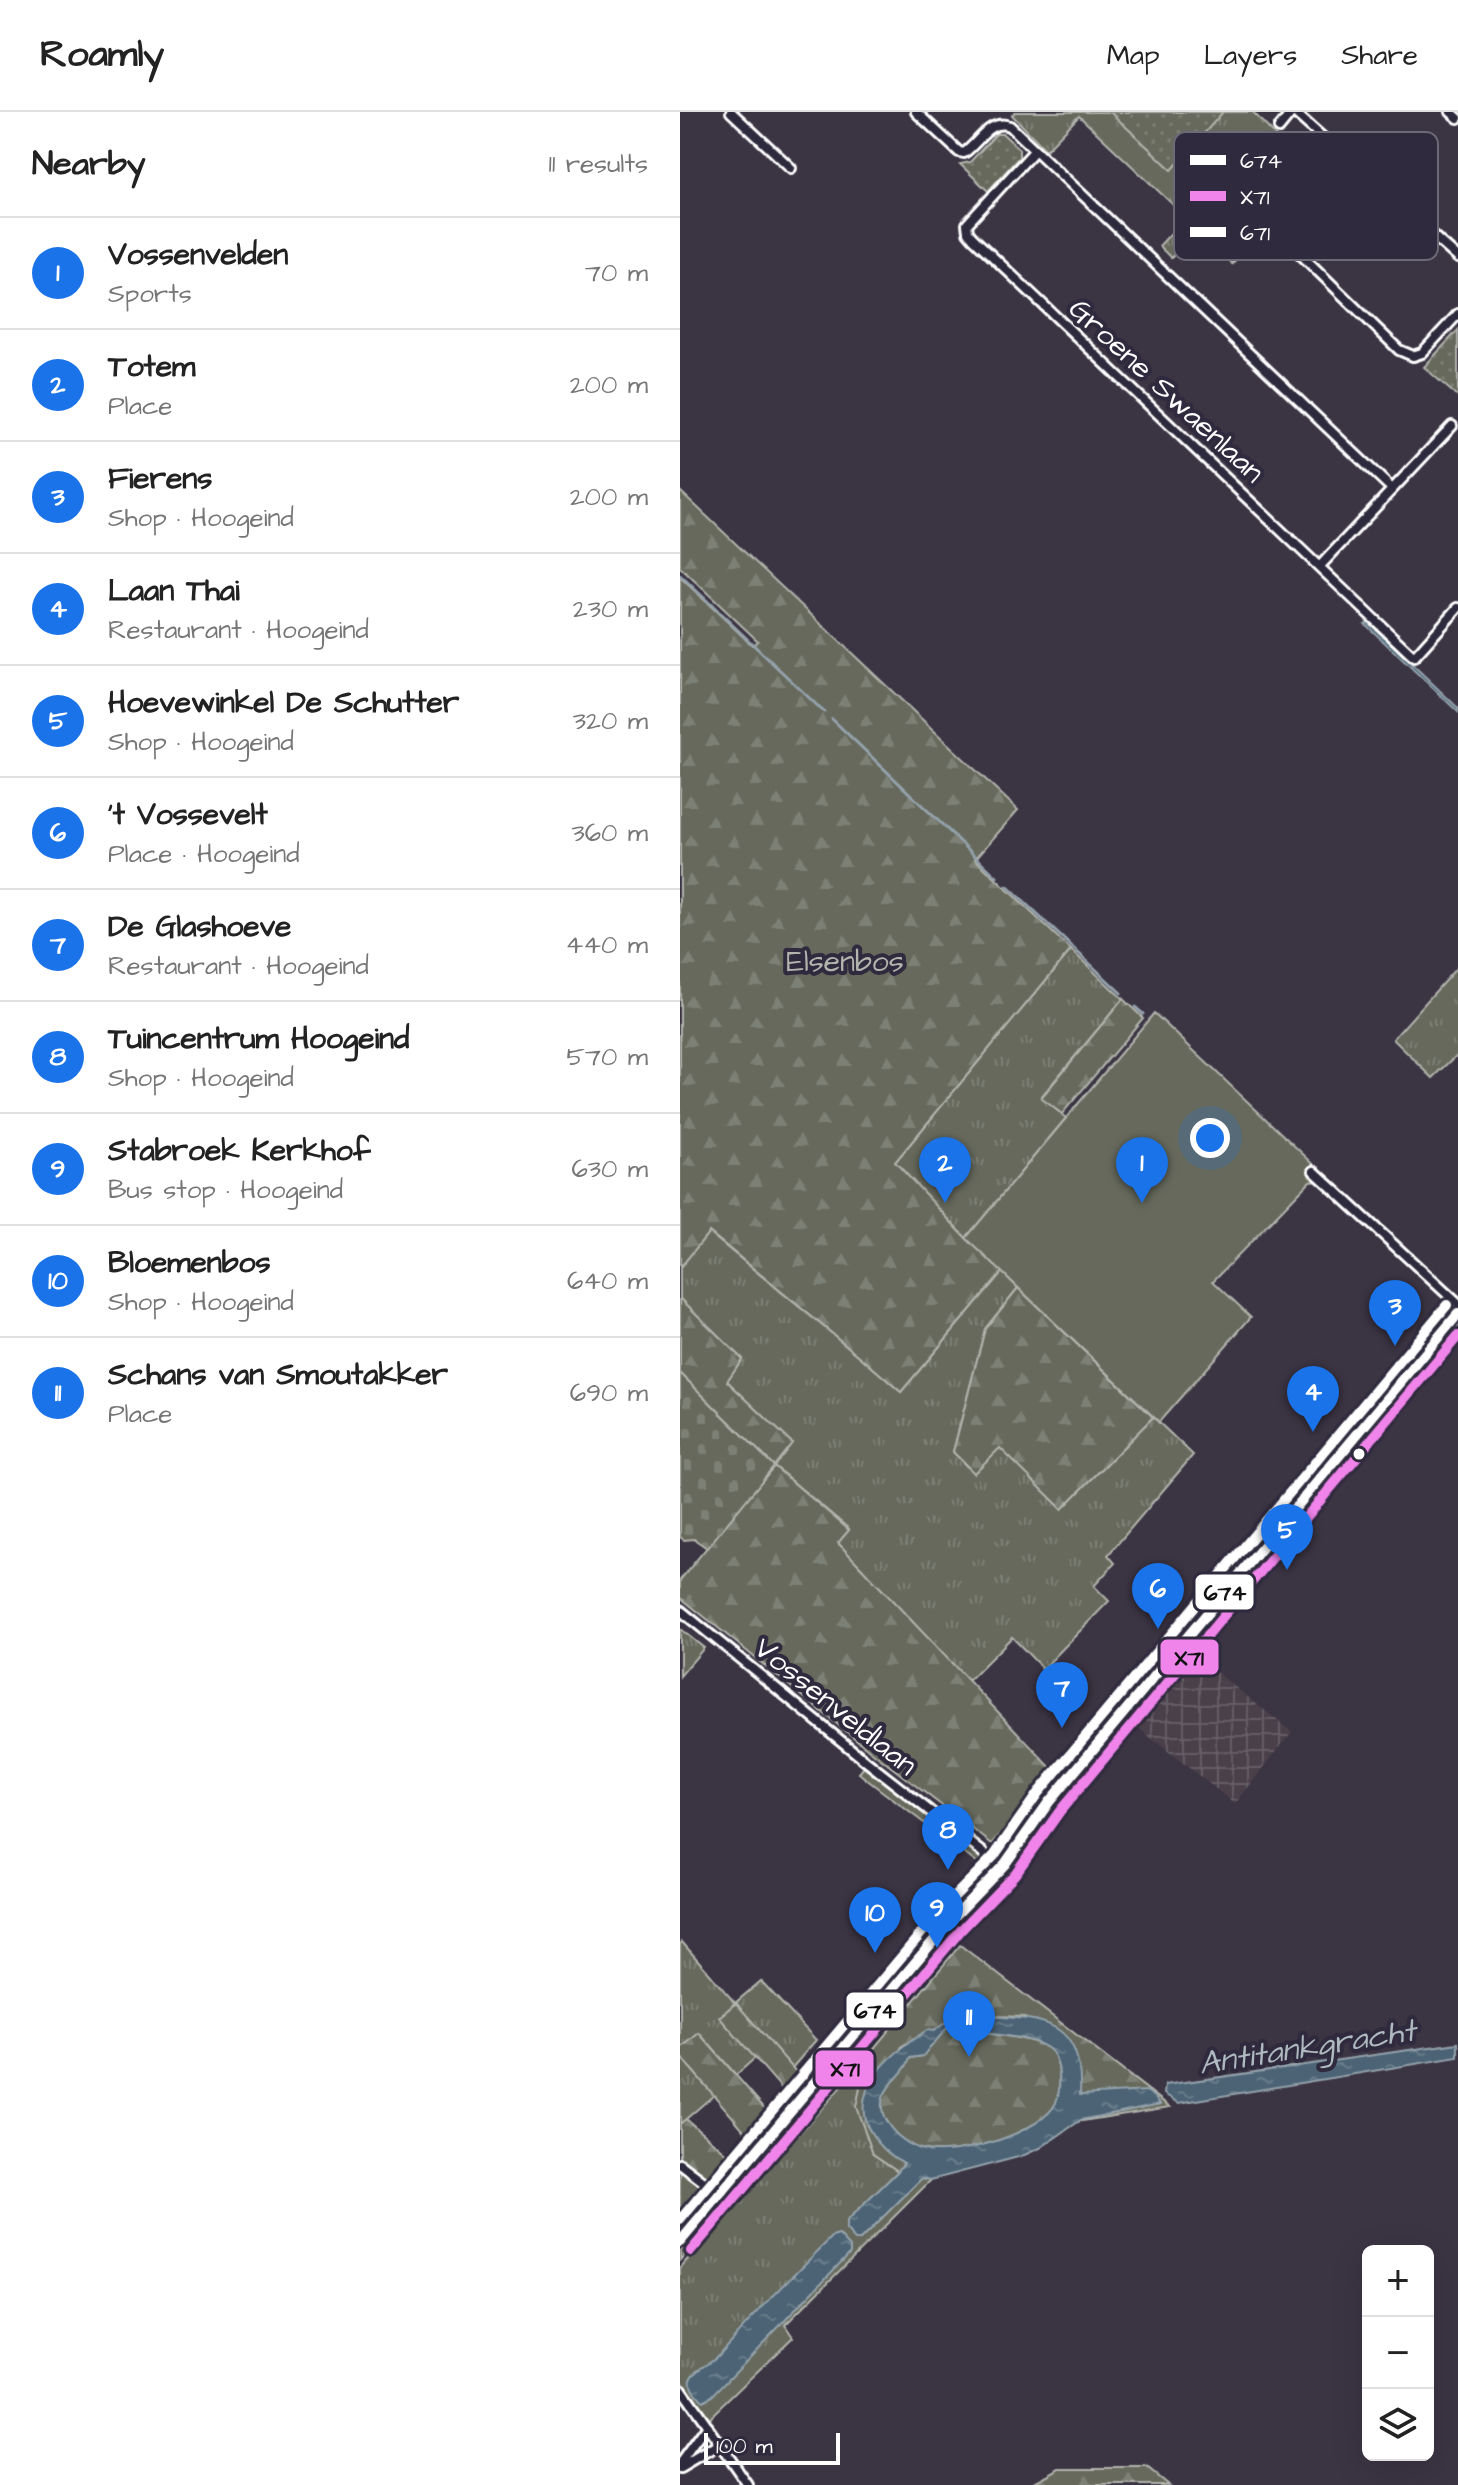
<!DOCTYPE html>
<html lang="en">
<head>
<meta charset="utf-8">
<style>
  :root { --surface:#fff; --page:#f6f6f6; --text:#222; --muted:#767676; --line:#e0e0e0; --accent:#1a73e8 }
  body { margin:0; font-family:"Architects Daughter",sans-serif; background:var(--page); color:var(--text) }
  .controls { position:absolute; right:24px; bottom:24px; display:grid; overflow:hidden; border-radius:12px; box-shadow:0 8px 32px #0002 }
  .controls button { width:72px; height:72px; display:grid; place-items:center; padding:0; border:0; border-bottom:2px solid var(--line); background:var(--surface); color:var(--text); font:40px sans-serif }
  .scale { position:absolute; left:24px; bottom:20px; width:136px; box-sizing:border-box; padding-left:8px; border:4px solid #fff; border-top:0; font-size:22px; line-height:28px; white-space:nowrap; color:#fff; -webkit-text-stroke:6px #2f2a3d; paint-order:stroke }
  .you { position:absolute; left:530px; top:1026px; width:28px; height:28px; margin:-20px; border:6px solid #fff; border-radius:50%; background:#1a73e8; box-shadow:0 0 0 12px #1a73e833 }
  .badge { display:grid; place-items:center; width:52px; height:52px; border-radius:50%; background:var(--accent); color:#fff; font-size:26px; font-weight:700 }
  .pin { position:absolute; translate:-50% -66px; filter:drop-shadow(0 2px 4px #0008) }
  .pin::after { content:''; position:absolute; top:42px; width:28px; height:24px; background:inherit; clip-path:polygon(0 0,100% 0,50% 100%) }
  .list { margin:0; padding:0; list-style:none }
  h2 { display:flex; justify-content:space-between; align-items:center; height:104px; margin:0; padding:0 32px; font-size:34px }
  h2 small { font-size:26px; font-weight:400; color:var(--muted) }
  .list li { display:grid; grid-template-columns:52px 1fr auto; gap:24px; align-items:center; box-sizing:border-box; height:112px; padding:0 32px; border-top:2px solid var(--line) }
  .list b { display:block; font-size:30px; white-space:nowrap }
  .list p { margin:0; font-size:26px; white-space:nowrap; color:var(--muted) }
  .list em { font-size:26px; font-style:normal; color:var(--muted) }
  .icon { flex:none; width:44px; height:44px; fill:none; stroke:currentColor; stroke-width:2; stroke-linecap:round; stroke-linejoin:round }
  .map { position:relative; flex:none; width:778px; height:2373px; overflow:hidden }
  header { display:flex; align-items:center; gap:48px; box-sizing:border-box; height:112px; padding:0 40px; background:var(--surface); border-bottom:2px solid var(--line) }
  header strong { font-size:38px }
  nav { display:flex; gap:44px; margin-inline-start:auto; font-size:28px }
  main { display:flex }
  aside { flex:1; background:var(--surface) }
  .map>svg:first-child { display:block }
  .industrial { fill:url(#industrial-grid) }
  .grass { fill:url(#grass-tufts); stroke:#b2b4ad; stroke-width:2 }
  .forest { fill:url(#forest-firs); stroke:#b2b4ad; stroke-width:2 }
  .cemetery { fill:url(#cemetery-stones); stroke:#b2b4ad; stroke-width:2 }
  .park { fill:url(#park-dots); stroke:#b2b4ad; stroke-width:2 }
  .pitch { fill:#66695b; stroke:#b2b4ad; stroke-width:2 }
  .water { fill:url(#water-ripples); stroke:#94a2ac; stroke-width:2 }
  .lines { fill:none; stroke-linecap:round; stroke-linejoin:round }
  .stream { stroke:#94a2ac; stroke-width:3 }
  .street-casing { stroke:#fff; stroke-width:14 }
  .secondary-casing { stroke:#fff; stroke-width:17 }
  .street { stroke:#2f2a3d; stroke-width:8 }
  .secondary { stroke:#2f2a3d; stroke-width:11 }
  .bus-1-casing { stroke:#2f2a3d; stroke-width:16 }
  .bus-2-casing { stroke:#2f2a3d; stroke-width:16 }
  .bus-3-casing { stroke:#2f2a3d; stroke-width:16 }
  .bus-1 { stroke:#fff; stroke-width:10 }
  .bus-2 { stroke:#f084eb; stroke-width:10 }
  .bus-3 { stroke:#fff; stroke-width:10 }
  .bus-dot { fill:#fff; stroke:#2f2a3d; stroke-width:3 }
  .labels { text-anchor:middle; stroke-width:8; stroke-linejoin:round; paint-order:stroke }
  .street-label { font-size:30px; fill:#fff; stroke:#2f2a3d }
  .park-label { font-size:30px; fill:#b2b4ad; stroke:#2f2a3d }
  .water-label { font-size:32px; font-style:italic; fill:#aeb9c0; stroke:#2f2a3d }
  .key { fill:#2f2a3d; stroke:#6d6a77; stroke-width:2 }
  .key-label { font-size:22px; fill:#fff }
  .line-badge { stroke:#2f2a3d; stroke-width:3 }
  .pale-badge-label { font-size:22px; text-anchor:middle; font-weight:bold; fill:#111 }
</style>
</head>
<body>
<header>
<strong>Roamly</strong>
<nav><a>Map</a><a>Layers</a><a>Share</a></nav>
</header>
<main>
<aside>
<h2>Nearby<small>11 results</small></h2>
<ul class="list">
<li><span class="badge">1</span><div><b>Vossenvelden</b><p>Sports</p></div><em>70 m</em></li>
<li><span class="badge">2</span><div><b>Totem</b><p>Place</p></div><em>200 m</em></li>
<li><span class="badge">3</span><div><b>Fierens</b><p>Shop · Hoogeind</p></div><em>200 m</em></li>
<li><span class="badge">4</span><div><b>Laan Thai</b><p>Restaurant · Hoogeind</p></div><em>230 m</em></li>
<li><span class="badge">5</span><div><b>Hoevewinkel De Schutter</b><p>Shop · Hoogeind</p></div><em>320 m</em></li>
<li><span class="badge">6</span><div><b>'t Vossevelt</b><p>Place · Hoogeind</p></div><em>360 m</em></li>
<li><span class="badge">7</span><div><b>De Glashoeve</b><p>Restaurant · Hoogeind</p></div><em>440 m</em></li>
<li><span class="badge">8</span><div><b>Tuincentrum Hoogeind</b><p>Shop · Hoogeind</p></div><em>570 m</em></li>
<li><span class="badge">9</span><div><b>Stabroek Kerkhof</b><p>Bus stop · Hoogeind</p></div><em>630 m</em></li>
<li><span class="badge">10</span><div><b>Bloemenbos</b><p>Shop · Hoogeind</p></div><em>640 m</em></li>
<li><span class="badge">11</span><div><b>Schans van Smoutakker</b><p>Place</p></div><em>690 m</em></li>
</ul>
</aside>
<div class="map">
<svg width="778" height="2373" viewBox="0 0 778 2373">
  <defs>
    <pattern id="industrial-grid" width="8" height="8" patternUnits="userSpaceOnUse" patternTransform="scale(2)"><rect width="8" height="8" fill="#4a404a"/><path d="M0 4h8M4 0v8" fill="none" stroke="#655d65"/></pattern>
    <pattern id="grass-tufts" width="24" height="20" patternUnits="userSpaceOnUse" patternTransform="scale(2)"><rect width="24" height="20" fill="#66695b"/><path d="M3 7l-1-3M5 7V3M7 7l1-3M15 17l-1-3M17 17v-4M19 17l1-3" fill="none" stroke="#7d8074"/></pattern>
    <pattern id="forest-firs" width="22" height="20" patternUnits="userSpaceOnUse" patternTransform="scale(2)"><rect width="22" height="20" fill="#66695b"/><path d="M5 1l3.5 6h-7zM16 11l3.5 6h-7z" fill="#7d8074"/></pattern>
    <pattern id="cemetery-stones" width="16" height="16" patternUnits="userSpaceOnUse" patternTransform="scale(2)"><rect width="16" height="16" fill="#66695b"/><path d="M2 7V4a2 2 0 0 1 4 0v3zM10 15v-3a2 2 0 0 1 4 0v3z" fill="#7d8074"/></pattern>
    <pattern id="park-dots" width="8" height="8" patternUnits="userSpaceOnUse" patternTransform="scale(2)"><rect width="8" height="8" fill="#66695b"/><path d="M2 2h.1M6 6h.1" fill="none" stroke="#7d8074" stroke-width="1.8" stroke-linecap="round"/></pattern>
    <pattern id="water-ripples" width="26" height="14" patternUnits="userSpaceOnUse" patternTransform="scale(2)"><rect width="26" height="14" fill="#4c6474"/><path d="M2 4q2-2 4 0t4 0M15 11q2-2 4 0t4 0" fill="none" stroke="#677b89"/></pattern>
  </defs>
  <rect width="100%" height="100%" fill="#3b3443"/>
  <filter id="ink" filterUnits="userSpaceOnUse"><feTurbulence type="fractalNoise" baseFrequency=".0125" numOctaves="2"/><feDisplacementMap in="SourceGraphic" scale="16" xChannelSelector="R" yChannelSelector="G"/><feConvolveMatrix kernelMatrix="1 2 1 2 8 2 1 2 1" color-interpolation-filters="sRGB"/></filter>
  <g filter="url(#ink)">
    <path class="industrial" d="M512,1541L612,1620L555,1692L452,1611Z"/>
    <g class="grass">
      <path d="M335,0H573L630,61L552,152L517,120L491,146L479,134L506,105L399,4L366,38L332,3Z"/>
      <path d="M391,838L443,887L361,985L386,1006L286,1126L215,1050Z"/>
      <path d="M778,854V942L753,966L713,927Z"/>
      <path d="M28,1120L183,1247L221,1280L322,1160L338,1176L305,1217L273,1340L293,1361L320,1335L382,1397L473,1305L513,1343L428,1443L435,1451L414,1474L429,1489L363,1557L332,1525L288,1569L158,1431L169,1417L94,1354L112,1331L47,1269L62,1247L0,1186V1156Z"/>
      <path d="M0,1517L24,1536L0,1564Z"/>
      <path d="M184,1655L303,1747L298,1752L186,1667L179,1661Z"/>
      <path d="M309,1778L0,2148V2139L289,1794Z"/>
      <path d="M2,1830L55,1891L81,1869L136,1928L112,1956L55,1891L40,1905L75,1946L56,1963L20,1922L0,1937V1832Z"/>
      <path d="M0,1944L34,1983L0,2012Z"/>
      <path d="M180,1953L184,1956L193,2042L218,2059L166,2110L180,2128L242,2066L251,2068L105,2213L113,2225L28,2307L0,2266V2156Z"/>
    </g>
    <g class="forest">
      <path d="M0,379L338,698L295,747L391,838L215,1050L286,1126L322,1160L221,1280L183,1247L29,1120L0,1156V465L72,533L78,529L0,455Z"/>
      <path d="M443,887L463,906L382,1002L361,986Z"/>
      <path d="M338,1176L473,1305L382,1397L320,1336L294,1361L273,1340L305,1217Z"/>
      <path d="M0,1186L62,1247L47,1269L112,1331L94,1354L169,1418L158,1431L375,1660L312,1732L193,1641L0,1485V1468L94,1354L0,1261Z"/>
      <path d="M280,1833L490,1995L396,2010L412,2005L406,1984L399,1983V1957L344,1905L285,1903L282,1918C305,1922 346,1924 366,1935C376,1940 378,1951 379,1961C380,1972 380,1987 373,1996C352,2024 270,2048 237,2036C230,2033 223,2028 217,2023C210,2016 203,2008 202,1997C199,1974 225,1965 230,1946L243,1944L254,1919H251L222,1934L187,2014C197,2030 206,2043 224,2050L218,2059L193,2042L176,1995L184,1957L180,1953Z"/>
      <path d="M56,1891L117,1961L103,1978L39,1905Z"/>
      <path d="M19,1921L87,1999L68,2023L0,1944V1937Z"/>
      <path d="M6,2007L51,2045L30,2071L0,2049V2012Z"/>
      <path d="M0,2057L21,2072L0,2098Z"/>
      <path d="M380,2356H467L488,2373H349Z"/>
    </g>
    <path class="cemetery" d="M0,1261L94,1354L27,1436L14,1427L4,1428L0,1425Z"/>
    <g class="park">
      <path d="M430,0H543L492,58Z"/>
      <path d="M316,22H323L339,37V45L308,79L280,52L290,50Z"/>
      <path d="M778,218V285L744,255Z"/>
    </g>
    <path class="pitch" d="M474,901L644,1062L639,1068L630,1069L533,1169L571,1205L479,1310L286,1126Z"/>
    <g class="water">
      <path d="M688,510L778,596V600L685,512Z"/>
      <path d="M285,1903C349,1908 404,1896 400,1983L466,1979L475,1985L480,1992L401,2008L360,2036L342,2044L251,2068L242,2066L180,2128H175L166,2118V2110L218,2059L224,2051C210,2044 200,2035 192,2022C163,1978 215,1939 247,1918L254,1919L266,1910L268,1911V1915L243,1944L230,1946C225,1965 199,1974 202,1997C203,2008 210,2016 217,2023C223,2028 230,2033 237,2036C270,2048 352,2024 373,1996C380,1986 380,1972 379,1961C378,1951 375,1940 366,1935C345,1923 305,1922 282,1918L280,1905Z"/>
      <path d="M778,1931V1945L499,1991L484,1982L485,1973Z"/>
      <path d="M159,2123L170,2135V2141L32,2284L22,2289C17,2283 9,2276 11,2267C13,2258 31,2251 38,2243C75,2202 113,2163 152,2125Z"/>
    </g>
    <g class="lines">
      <g class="stream">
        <path d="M0,463L144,600"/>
        <path d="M152,607L317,765"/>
        <path d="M327,774L441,881"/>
        <path d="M455,895L463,902"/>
      </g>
      <g class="street-casing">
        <g id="street">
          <path d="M51,0L111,56"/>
          <path d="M236,0L279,40L284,41C299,31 310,6 330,14L712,377"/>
          <path d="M614,0L778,146"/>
          <path d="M771,0L778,6"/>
          <path d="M599,16L612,0"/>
          <path d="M355,38L287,112L288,120L293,126L734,545L778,496"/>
          <path d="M611,133L719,238L733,244L742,241L778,202"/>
          <path d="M640,454L772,314"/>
          <path d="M634,1059L778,1192"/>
          <path d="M767,1216L778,1226"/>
          <path d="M0,1498L187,1650L315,1750"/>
          <path d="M0,2052L40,2082"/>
          <path d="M0,2276L68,2373"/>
          <path d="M0,2351L27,2314"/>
          <path d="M0,2356L39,2333"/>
        </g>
      </g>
      <g class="secondary-casing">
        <g id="secondary">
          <path d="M277,1797C295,1768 319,1738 346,1716"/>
          <path d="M0,2130L271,1808C295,1785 321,1760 340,1732C350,1718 358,1704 369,1690L778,1202"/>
        </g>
      </g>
      <use href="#street" class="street"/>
      <use href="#secondary" class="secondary"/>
      <g class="bus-1-casing">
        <path id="bus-1" d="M0,2130L271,1808L325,1752L369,1690L778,1202"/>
      </g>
      <g class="bus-2-casing">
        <path id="bus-2" d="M11,2139L281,1818L335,1762L380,1699L778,1224"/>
      </g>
      <g class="bus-3-casing">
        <path id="bus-3" d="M0,2108L260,1799L314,1744L358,1681L767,1193"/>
      </g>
      <use href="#bus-1" class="bus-1"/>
      <use href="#bus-2" class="bus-2"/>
      <use href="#bus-3" class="bus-3"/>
    </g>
  </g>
  <circle class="bus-dot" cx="679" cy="1342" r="7"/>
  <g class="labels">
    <g class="street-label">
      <text transform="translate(487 278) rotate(43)" y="10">Groene Swaenlaan</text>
      <text transform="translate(156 1594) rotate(39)" y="10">Vossenveldlaan</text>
    </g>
    <g class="park-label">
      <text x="165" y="859">Elsenbos</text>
    </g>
    <g class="water-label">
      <text transform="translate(627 1934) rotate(-9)" y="11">Antitankgracht</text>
    </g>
  </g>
  <rect x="494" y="20" width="264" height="128" rx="12" class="key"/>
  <rect x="510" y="43" width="36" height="10" fill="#fff"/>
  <rect x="510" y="79" width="36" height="10" fill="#f084eb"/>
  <rect x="510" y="115" width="36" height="10" fill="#fff"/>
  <g class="key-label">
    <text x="560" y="56">674</text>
    <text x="560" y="92">X71</text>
    <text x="560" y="128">671</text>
  </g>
  <g class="line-badge">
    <rect x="514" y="1461" width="61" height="38" rx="8" fill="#fff"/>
    <rect x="479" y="1526" width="61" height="38" rx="8" fill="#f084eb"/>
    <rect x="165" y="1879" width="60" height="38" rx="8" fill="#fff"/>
    <rect x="134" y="1937" width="61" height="39" rx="8" fill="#f084eb"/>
  </g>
  <g class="pale-badge-label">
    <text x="545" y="1488">674</text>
    <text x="509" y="1553">X71</text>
    <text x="195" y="1906">674</text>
    <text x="165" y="1964">X71</text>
  </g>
</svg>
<div class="controls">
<button>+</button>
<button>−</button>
<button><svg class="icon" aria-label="layers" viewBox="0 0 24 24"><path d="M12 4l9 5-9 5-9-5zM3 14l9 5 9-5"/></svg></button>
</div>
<div class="scale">100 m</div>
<div class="you"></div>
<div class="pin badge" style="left:462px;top:1091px">1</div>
<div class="pin badge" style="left:265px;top:1091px">2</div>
<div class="pin badge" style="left:715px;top:1234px">3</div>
<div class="pin badge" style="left:633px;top:1320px">4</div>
<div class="pin badge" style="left:607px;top:1458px">5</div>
<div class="pin badge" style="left:478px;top:1517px">6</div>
<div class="pin badge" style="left:382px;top:1616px">7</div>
<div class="pin badge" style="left:268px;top:1758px">8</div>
<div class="pin badge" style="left:257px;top:1836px">9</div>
<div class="pin badge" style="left:195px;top:1841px">10</div>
<div class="pin badge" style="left:289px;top:1945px">11</div>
</div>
</main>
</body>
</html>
